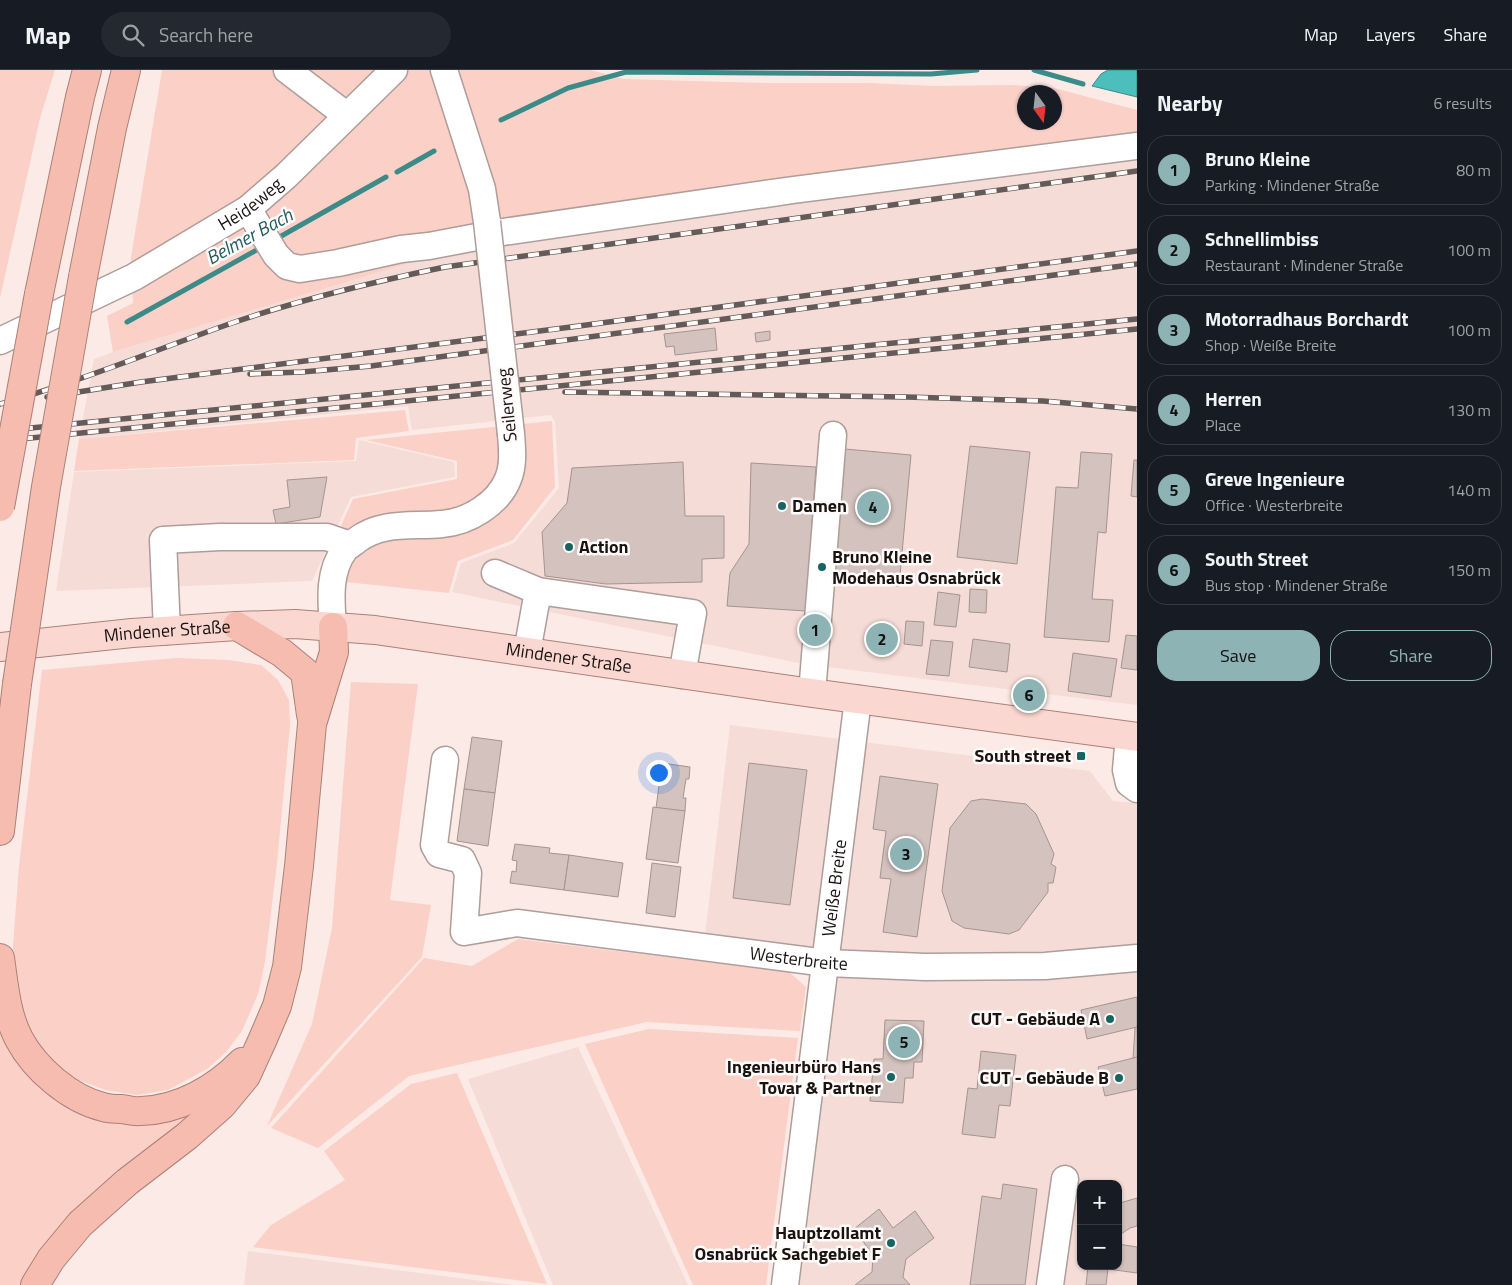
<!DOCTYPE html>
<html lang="en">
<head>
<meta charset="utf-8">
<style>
  :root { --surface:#171b24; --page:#242831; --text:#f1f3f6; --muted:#9ea1a6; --line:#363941; --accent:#8eb3b4 }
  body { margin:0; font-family:"Titillium Web",sans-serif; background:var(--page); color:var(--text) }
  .controls { position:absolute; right:15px; bottom:15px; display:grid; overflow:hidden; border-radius:10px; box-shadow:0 1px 4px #0004 }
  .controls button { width:45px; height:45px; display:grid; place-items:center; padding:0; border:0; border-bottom:1px solid var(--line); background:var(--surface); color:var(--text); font:25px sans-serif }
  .compass { position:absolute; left:1017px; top:15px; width:45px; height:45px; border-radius:50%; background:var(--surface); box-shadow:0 1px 4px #0004; rotate:165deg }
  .you { position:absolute; left:658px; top:702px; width:18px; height:18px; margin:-12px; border:4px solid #fff; border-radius:50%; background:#1a73e8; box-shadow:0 0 0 8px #1a73e833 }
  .badge { display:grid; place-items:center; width:32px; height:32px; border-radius:50%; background:var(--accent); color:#111; font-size:16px; font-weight:700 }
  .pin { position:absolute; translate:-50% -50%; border:2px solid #fff; box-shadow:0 1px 5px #0006 }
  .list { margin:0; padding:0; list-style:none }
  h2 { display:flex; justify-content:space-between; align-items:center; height:65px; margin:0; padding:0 20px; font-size:21px }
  h2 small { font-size:16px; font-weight:400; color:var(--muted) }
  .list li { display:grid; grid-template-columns:32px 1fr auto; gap:15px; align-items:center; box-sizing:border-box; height:70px; margin:0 10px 10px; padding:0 10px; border:1px solid var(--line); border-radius:20px }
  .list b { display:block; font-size:19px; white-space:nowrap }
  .list p { margin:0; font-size:16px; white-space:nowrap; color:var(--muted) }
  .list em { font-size:16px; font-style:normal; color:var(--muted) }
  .actions { display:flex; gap:10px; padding:15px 20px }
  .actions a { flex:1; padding:11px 0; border:1px solid var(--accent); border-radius:20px; text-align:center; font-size:18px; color:var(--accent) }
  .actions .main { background:var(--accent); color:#111 }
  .icon { flex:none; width:28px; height:28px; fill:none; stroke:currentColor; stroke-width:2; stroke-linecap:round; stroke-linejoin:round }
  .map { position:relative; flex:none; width:1137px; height:1215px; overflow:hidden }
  header { display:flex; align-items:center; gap:30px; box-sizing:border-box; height:70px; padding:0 25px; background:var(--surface); border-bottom:1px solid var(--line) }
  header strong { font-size:24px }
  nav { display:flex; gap:28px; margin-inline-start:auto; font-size:18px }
  .search { width:350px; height:45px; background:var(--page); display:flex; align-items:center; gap:12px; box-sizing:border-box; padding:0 18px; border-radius:28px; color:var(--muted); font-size:19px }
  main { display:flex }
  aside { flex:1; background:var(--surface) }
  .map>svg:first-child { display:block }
  .built { fill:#f6dcd6; fill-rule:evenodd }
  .green { fill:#fbd0c7; fill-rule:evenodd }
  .water { fill:#4cbebc; stroke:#3d8b89 }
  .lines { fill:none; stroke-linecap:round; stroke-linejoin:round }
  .stream { stroke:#3d8b89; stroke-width:5 }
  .building { fill:#d3c2be; stroke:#a49490 }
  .minor-casing { stroke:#ae9d9a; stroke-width:29 }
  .major-casing { stroke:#a98179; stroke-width:30 }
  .highway-casing { stroke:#a98179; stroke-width:30 }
  .minor { stroke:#fff; stroke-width:26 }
  .major { stroke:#fad7d0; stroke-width:28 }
  .highway { stroke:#f7bcb0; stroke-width:28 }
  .rail-casing { stroke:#645b59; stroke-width:5.5 }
  .rail { stroke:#fefbfa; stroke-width:4; stroke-dasharray:11; stroke-linecap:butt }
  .minor-bridge-casing { stroke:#ae9d9a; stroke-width:29; stroke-linecap:butt }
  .highway-bridge-casing { stroke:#a98179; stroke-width:30; stroke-linecap:butt }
  .minor-bridge { stroke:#fff; stroke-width:26 }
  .highway-bridge { stroke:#f7bcb0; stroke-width:28 }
  .poi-dot { fill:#166563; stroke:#fefbfa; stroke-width:2 }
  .labels { text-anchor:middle; stroke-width:5; stroke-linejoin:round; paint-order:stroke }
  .street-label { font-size:18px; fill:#191312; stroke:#fefbfa }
  .poi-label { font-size:18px; font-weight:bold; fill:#191312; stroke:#fefbfa; text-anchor:end }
  .water-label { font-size:19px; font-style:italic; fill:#1e5d5c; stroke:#fefbfa }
</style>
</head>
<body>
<header>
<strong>Map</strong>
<div class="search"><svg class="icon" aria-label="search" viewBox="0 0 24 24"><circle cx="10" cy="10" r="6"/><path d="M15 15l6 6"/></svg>Search here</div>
<nav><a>Map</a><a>Layers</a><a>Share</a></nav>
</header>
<main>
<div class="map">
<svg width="1137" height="1215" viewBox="0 0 1137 1215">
  <rect width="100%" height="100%" fill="#fceae6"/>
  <g class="built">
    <path d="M1137,83V635L803,594L452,522L461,493L514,473L559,418L555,352L551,345L412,360L408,336L79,369L94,289L113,282L503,165Z"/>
    <path d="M359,370L454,392L455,407L351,427L312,511L56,521L74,402L356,391Z"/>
    <path d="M730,655L1090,701L1113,731L1137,733V1215H798L840,881L705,865ZM1081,1114H1118V1196H1081Z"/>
    <path d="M578,977L688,1215H553L468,1009Z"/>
    <path d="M248,1181L513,1215H244Z"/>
  </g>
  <g class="green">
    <path d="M0,0H55L40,48L0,228Z"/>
    <path d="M162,0H591L624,9L765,13H868L933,16L1013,15L1054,18L1137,40V70L503,165L113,282L107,246L133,233L131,187ZM1024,22H1054V52H1024Z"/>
    <path d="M405,340L409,361L356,368L354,390L74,401L79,369Z"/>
    <path d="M552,351L555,417L513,470L458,491L449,523L346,512L352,492L371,476L341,456L353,429L457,409V391L366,370Z"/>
    <path d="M176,588L228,590L261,595L278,610L289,630L290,655L277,793L265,892L258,924L242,961L226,982L207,999L168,1020L137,1025L105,1020L76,1009L49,989L29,958L19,933L14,905L13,876L19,796L42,600Z"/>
    <path d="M351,612L418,614L390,830L431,835L422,887L267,1056L312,954L332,858Z"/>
    <path d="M518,869L789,902L806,917L800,961L647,952L409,1006L318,1078L271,1058L424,888L472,896Z"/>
    <path d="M0,942L101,1045L236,1008L25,1215H0Z"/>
    <path d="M649,959L798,968L766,1215H693L585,974Z"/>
    <path d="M457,1003L547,1214L253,1177L271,1155L345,1110L324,1081L411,1014Z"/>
  </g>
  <path class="water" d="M1108,0H1137V27L1092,16L1101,4Z"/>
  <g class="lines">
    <g class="stream">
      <path d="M1034,0L1083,14"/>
      <path d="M501,50L568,18L626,2L931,4L977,0"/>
      <path d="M397,102L434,81"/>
      <path d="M276,169L386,107"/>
      <path d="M127,252L262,177"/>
    </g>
  </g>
  <g class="building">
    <path d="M715,258L717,280L675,285L674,276L666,277L664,264Z"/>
    <path d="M770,261V270L756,272L755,263Z"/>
    <path d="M970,376L1030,382L1017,494L957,487Z"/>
    <path d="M845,379L911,385L899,516L833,510Z"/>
    <path d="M1081,382L1112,384L1106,463L1098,462L1092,529L1113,530L1109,572L1044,567L1056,417L1078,418Z"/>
    <path d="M1134,390H1137V427L1131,426Z"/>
    <path d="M683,392L685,446H724V488L702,489V512L606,514L545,506L542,462L567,433L572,398Z"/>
    <path d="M751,393L816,397L806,541L727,536L730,503L749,474Z"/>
    <path d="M327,407L320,447L276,454L273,440L290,437L287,410Z"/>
    <path d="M970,519L987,520L986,543L969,542Z"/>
    <path d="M938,522L960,525L956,557L934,555Z"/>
    <path d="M906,551L924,552L922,576L904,574Z"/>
    <path d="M1126,565L1137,566V600L1121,598Z"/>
    <path d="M973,569L1010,574L1007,602L969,597Z"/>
    <path d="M931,570L953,572L949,606L926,604Z"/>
    <path d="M1073,583L1117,589L1111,627L1068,621Z"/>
    <path d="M472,667L502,671L495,723L464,719Z"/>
    <path d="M662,693L690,697L689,709H686L683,728H686L685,741L656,738Z"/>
    <path d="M749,693L807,700L790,835L733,828Z"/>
    <path d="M880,706L938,714L917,867L883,862L891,809L880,808L886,761L873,759Z"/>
    <path d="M464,719L495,723L488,776L457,771Z"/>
    <path d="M982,729L1026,734L1036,744L1054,784L1051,794L1056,797L1055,803L1053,813H1048V822L1019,860L1009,864L964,858L952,851L942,821L950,758L971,731Z"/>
    <path d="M653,737L685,741L678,793L646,789Z"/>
    <path d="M515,774L550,778L549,783L569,785L564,820L510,813L512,801L516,802L517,791L512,790Z"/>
    <path d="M569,785L623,793L618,827L564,820Z"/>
    <path d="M652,793L681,797L675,847L646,843Z"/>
    <path d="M1137,927V957L1087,969L1081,940Z"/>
    <path d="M885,950L924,951L922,992H914L913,1008H905L903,1033L870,1031L874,989H883Z"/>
    <path d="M1137,957V987L1133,989L1135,958Z"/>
    <path d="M981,981L1016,985L1010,1036L999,1035L995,1068L962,1064L968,1018L977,1019Z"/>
    <path d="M1137,987V1019L1105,1026L1098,997Z"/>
    <path d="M1003,1114L1037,1119L1025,1215H970L982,1126L1001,1129Z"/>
    <path d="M1137,1128V1156L1130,1158L1118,1166V1138L1120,1133Z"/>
    <path d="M879,1139L893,1158L915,1141L934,1168L906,1189L903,1207L910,1215H855L872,1202L873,1185L854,1159Z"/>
    <path d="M1118,1174L1137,1177V1203L1108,1199L1106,1215H1086L1088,1196H1118Z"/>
  </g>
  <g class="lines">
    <g class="minor-casing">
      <g id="minor">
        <path d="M287,0L346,45"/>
        <path d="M444,0L482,119L487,152"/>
        <path d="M248,139L276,185L287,196L300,199L338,193L401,179L429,176L503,162L793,120L1137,76"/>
        <path id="s1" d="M0,271L134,207L248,139L286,106L394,0"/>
        <path d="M495,503L538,521L693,543L682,605"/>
        <path d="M333,557C331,530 328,502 345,479C348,476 353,473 357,470C382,451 412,457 442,454C468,452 498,434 508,409C514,395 512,378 511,364"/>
        <path d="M167,561L163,470L220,467H327L350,475"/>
        <path d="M527,582L538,521"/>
        <path d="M812,623L833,365"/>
        <path d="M1129,666L1126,700L1129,713L1137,719"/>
        <path id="s2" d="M445,690L434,775L439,784L462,790L468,803L464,862L517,853L826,893L925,897L1045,896L1137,888"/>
        <path id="s3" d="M785,1215L858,629"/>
        <path d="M1050,1215L1065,1109"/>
      </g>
    </g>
    <g class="major-casing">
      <g id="major">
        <path id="s4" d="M0,577L132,563L237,556L295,554L375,560L812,623L1137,667"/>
      </g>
    </g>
    <g class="highway-casing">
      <g id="highway">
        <path d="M83,207L112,58L126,0"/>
        <path d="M39,224L80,27L87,0"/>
        <path d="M237,556L282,583L305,602L311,645"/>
        <path d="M0,761L17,614"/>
        <path d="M0,888C4,915 6,944 19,969C35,999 70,1029 103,1037C109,1039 116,1039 122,1039C128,1040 135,1042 141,1041C179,1040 216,1019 242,992"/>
        <path d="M35,1215L51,1189L80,1154L127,1112L187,1066L222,1035L246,1006L262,971L277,936L287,897L299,796L312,654L334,582L333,557"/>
      </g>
    </g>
    <use href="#minor" class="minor"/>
    <use href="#major" class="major"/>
    <use href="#highway" class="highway"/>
    <g class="rail-casing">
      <g id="rail">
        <path d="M250,304L302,302L371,296L1137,194"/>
        <path d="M565,322L906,327L1043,331L1137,339"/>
        <path d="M47,327L141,312L579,256L1137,181"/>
        <path d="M0,334C79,312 155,280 232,253C302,229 373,212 445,197L1137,101"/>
        <path d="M0,361L1137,249"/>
        <path d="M0,371L1137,259"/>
      </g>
    </g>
    <use href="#rail" class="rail"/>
    <g class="minor-bridge-casing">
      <path id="minor-bridge" d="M487,152L511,364"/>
    </g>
    <g class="highway-bridge-casing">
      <g id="highway-bridge">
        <path d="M0,437L39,224"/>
        <path d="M17,614L46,417L83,207"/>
      </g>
    </g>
    <use href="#minor-bridge" class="minor-bridge"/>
    <use href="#highway-bridge" class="highway-bridge"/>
  </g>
  <g class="poi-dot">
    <circle cx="782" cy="436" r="5"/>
    <circle cx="569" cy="477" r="5"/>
    <circle cx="822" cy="497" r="5"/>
    <rect x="1076" y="681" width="10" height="10" rx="2.5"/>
    <circle cx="1110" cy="949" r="5"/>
    <circle cx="891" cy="1007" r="5"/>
    <circle cx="1119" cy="1008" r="5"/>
    <circle cx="891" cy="1173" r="5"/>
  </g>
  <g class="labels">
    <g class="street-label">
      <text dy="6" stroke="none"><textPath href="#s1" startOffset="286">Heideweg</textPath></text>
      <text transform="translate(507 335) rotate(-96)" y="6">Seilerweg</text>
      <text dy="6" stroke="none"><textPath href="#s4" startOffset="168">Mindener Straße</textPath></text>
      <text dy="6" stroke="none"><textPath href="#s4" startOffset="572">Mindener Straße</textPath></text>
      <text dy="6" stroke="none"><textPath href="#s3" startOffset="400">Weiße Breite</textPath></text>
      <text dy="6" stroke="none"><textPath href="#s2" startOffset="531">Westerbreite</textPath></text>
    </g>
    <g class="poi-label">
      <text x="792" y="442" text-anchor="start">Damen</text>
      <text x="579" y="483" text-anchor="start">Action</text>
      <text x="832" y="493" text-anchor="start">Bruno Kleine<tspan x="832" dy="21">Modehaus Osnabrück</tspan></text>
      <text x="1071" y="692">South street</text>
      <text x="1100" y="955">CUT - Gebäude A</text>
      <text x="881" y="1003">Ingenieurbüro Hans<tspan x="881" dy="21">Tovar &amp; Partner</tspan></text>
      <text x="1109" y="1014">CUT - Gebäude B</text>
      <text x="881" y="1169">Hauptzollamt<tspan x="881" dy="21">Osnabrück Sachgebiet F</tspan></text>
    </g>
    <g class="water-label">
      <text transform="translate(249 166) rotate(-29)" y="7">Belmer Bach</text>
    </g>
  </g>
</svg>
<div class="controls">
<button>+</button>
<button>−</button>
</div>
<svg class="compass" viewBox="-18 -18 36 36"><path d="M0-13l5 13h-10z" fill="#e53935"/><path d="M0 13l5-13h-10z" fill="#9ea1a6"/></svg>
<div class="you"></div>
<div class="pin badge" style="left:815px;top:560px">1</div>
<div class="pin badge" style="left:882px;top:569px">2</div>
<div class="pin badge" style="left:906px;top:784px">3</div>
<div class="pin badge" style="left:873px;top:437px">4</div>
<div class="pin badge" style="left:904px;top:972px">5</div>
<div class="pin badge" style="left:1029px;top:625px">6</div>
</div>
<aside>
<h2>Nearby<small>6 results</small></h2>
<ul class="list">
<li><span class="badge">1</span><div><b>Bruno Kleine</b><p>Parking · Mindener Straße</p></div><em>80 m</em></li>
<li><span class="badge">2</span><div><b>Schnellimbiss</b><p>Restaurant · Mindener Straße</p></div><em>100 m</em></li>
<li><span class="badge">3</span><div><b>Motorradhaus Borchardt</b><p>Shop · Weiße Breite</p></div><em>100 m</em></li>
<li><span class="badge">4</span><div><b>Herren</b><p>Place</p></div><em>130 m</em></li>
<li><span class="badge">5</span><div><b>Greve Ingenieure</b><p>Office · Westerbreite</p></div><em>140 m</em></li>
<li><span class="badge">6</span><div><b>South Street</b><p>Bus stop · Mindener Straße</p></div><em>150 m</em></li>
</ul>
<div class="actions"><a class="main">Save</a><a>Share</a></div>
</aside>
</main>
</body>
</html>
